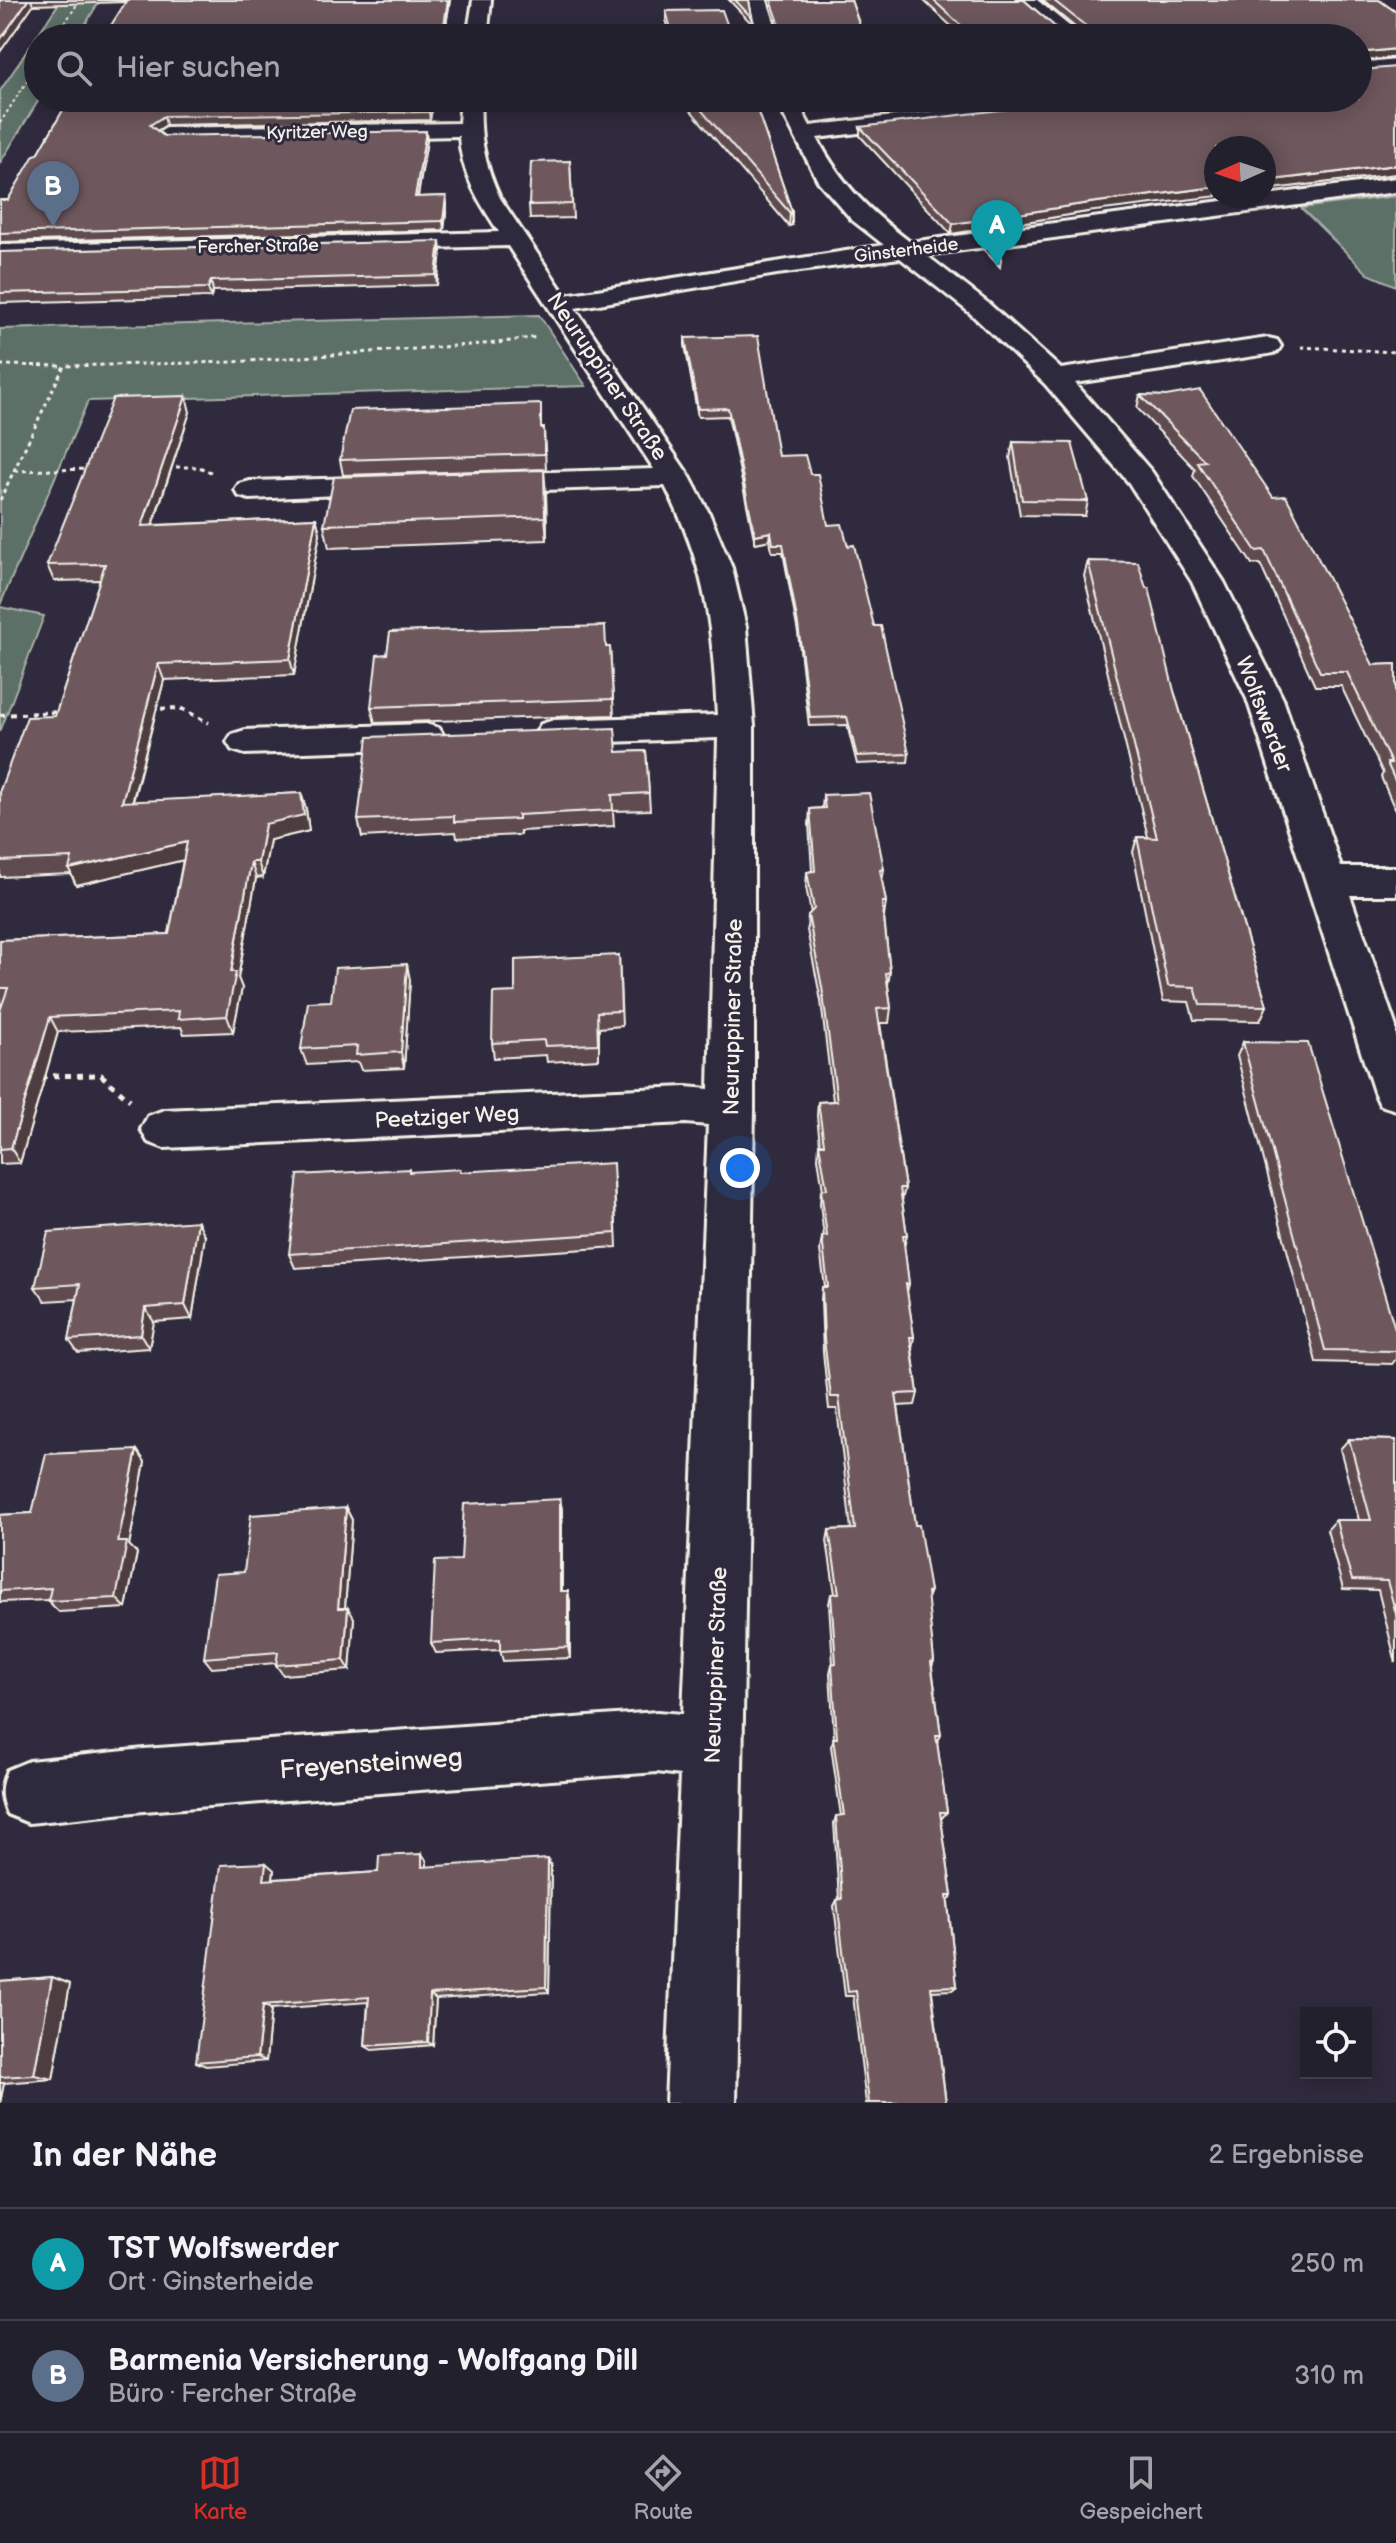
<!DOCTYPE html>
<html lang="de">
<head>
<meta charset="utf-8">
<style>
  :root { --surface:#23202e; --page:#2f2d3a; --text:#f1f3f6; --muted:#a3a3aa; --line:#403e4a; --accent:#d93025 }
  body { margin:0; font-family:"Balsamiq Sans",sans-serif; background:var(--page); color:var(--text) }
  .controls { position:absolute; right:24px; bottom:24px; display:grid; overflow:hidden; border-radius:0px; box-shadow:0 4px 20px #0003 }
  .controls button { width:72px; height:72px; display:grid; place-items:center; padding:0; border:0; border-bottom:2px solid var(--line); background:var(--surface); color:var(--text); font:40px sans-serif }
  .compass { position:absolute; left:1204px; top:136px; width:72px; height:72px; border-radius:50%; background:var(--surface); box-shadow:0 4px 20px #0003; rotate:267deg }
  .you { position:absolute; left:740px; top:1168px; width:28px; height:28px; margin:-20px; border:6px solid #fff; border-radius:50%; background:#1a73e8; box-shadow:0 0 0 12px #1a73e833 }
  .badge { display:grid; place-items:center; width:52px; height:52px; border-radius:50%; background:var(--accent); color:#fff; font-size:26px; font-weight:700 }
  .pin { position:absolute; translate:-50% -66px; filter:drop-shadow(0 2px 4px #0008) }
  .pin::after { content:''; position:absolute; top:42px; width:28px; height:24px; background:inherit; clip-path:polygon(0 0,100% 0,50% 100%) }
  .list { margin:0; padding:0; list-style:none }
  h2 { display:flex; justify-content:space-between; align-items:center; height:104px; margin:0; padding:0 32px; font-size:34px }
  h2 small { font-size:26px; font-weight:400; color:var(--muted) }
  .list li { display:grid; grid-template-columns:52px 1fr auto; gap:24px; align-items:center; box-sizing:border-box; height:112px; padding:0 32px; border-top:2px solid var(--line) }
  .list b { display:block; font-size:30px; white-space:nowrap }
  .list p { margin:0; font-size:26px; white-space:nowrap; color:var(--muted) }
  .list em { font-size:26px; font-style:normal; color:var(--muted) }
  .icon { flex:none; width:44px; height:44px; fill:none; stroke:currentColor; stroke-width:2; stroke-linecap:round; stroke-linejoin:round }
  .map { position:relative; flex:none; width:1396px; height:2103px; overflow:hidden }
  .search { position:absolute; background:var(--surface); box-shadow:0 4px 20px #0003; left:24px; right:24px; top:24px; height:88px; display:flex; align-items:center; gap:20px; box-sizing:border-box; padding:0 28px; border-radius:44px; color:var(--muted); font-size:30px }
  .sheet { height:328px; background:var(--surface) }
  nav { display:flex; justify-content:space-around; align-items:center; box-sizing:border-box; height:112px; border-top:2px solid var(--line); background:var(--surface); font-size:22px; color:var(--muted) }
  nav a { display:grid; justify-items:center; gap:4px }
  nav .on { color:var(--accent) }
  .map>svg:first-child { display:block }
  .green { fill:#5c6f67; stroke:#a8b0a8; stroke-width:2 }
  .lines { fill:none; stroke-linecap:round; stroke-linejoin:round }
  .minor-casing { stroke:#f4f1e8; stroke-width:6 }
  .path-far3 { stroke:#f4f1e8; stroke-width:2; stroke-dasharray:3 3; stroke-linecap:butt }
  .path-far2 { stroke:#f4f1e8; stroke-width:3; stroke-dasharray:4 4; stroke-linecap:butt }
  .path-far1 { stroke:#f4f1e8; stroke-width:4; stroke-dasharray:5 5; stroke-linecap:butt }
  .path { stroke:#f4f1e8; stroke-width:5; stroke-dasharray:6 6; stroke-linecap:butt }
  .minor { fill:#2f2a3d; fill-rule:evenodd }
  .wall { fill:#5f4c50; stroke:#f4f1e8; stroke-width:2 }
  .shaded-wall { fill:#4d3e41; stroke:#f4f1e8; stroke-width:2 }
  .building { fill:#6e585d; stroke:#f4f1e8; stroke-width:2 }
  .labels { text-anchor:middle; stroke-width:6; stroke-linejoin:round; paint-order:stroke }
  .far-street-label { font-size:18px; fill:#f4f1e8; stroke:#2f2a3d }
  .street-label { font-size:22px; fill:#f4f1e8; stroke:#2f2a3d }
  .near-street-label { font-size:26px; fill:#f4f1e8; stroke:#2f2a3d }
</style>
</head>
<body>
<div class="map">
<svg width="1396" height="2103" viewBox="0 0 1396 2103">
  <rect width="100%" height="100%" fill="#2f2a3d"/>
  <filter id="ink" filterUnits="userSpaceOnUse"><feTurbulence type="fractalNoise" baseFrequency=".0125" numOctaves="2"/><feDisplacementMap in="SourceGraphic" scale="16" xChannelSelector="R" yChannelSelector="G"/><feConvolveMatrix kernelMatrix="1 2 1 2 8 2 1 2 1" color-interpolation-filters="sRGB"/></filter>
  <g filter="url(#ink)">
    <g class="green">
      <path d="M61,0H100L77,38H38L40,98L0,163V91Z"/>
      <path d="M1396,196V286L1368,274L1301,208Z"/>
      <path d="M539,315L586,386L88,401L0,605V329Z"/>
      <path d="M0,607L44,616L0,732Z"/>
    </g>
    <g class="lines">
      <g class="minor-casing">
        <g id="minor">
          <path d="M473,0H491L487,38H467Z"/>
          <path d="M749,0H767L779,38H759Z"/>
          <path d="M1017,0H1037L1084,38H1062Z"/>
          <path d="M1396,60V72L1358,76V64Z"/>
          <path d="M461,98H481C479,135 484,164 500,198L565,295L884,245L852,220L818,181L775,98H795L810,126L1044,98H1107L1097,104L817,138C842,185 868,210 910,242L1396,178V192L926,255L988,303L1061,369L1268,338L1277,340L1281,346L1277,352L1268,354L1075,383L1152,472L1224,582L1283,699L1341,867H1396V895H1350L1396,1027V1110L1380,1105L1374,1092L1247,699L1192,582L1129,483L1045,384L970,313L900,258L777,274L575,308L690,477L709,513L732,568L746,627L754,726V1109L736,2103H666L680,1775L657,1772L144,1811L29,1823L7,1814C0,1796 0,1788 7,1770L29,1761L144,1749L657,1712L683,1714L708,1125L686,1123L164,1148L148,1142L141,1129L148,1116L164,1110L686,1087L709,1089L718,738L554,744L541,740L536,732L541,724L554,720L717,715C712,625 707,568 665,486L485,492L474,489L470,483L474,477L485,474L654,469L508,246L0,259V245L499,232C479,202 461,173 459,136L166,142L155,135L166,128L459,123Z"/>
          <path d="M393,477L404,480L408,486L404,492L250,499L239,496L235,490L239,484L250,481Z"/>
          <path d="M426,724L439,728L444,736L439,744L426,748L245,754L232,750L227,742L232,734L245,730Z"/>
        </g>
      </g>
      <g class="path-far3">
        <path d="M55,38L80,0"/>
        <path d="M0,123L38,64"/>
      </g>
      <g class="path-far2">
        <path d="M1301,347L1396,352"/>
        <path d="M0,365L64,366"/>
        <path d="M168,467H199L213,473"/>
        <path d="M15,471L90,469"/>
        <path d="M0,500L64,366L233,362L497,343L537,337"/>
      </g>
      <g class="path-far1">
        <path d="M151,709L180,708L209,723"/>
        <path d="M0,715L61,712"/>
      </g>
      <path class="path" d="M41,1076L101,1075L130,1100"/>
      <use href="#minor" class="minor"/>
    </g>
    <g class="wall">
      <path d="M0,0H450L444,38L125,2L33,5Z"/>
      <path d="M729,0H749L752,18V24Z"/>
      <path d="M768,0H851L864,38H768V35H779L780,33Z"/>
      <path d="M923,0H1024L1061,32H1081L1042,0H1379L1396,12V57L1358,62V38H964Z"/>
      <path d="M666,11L732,38H665V33H669L666,23Z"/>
      <path d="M70,98H434L430,120L166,125L157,131L164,136L427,140L418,197L446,196L447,205L444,230L0,242V200H8L38,154Z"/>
      <path d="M678,98H753L792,212V225L789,226L687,106H680Z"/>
      <path d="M883,98H1019L897,113Z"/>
      <path d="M860,127L1087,212L951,234L860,136Z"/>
      <path d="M570,161L573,218L530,219L529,205Z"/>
      <path d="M985,243L1001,259L1000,267L984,250Z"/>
      <path d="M441,251L437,285L213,291L211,297L0,303V252Z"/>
      <path d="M685,338L778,456L810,474L828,525L848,546L874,626L909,754L908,762L857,764L847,725L809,726L798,633L783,552H772L770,540L755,543L728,416L698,417L685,345Z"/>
      <path d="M1140,395L1166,396L1373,665L1396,664V812L1381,777L1383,773L1341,686H1315L1260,564H1252L1193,476L1195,469L1137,408Z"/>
      <path d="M190,412L153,525L316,518L320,533L294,675L164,680L133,802L301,793L306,809L309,831L270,840L263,877L256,878L238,978L242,988L233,1032L184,1034L181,1027L58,1032L20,1163L0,1164V1011L2,1004H0V940L169,934L183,860L76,885L71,874L0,877V790L55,716L100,580L54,581L47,565Z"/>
      <path d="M542,428H544L546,469L343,475L340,460Z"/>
      <path d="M1013,442L1088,501L1085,516L1020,515L1010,458Z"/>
      <path d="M546,493L547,540L329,548L324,525Z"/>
      <path d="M1088,561L1174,691L1267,1006L1260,1021L1194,1020L1189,1002L1163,1001L1133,852L1137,837H1148L1084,576Z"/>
      <path d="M606,647H610L614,715L375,723L371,707Z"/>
      <path d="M646,751L650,810L613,811L614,826L520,831V835L457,838L456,832L362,837L358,820L617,752Z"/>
      <path d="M823,795L884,869L882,882L886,902L884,917L890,972L888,985L891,1008L889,1023H880L905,1188L902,1201L907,1235L904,1247L909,1284L907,1292L914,1337L912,1348L918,1393L915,1405L898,1406L915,1525L930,1591L927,1598L934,1661L932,1667L941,1735L937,1743L947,1812L941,1819L952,1896L948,1902L957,1986L952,1990L932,1991L946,2103H866L853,1996H845L834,1906L837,1900L839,1899L834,1823L836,1816H841L831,1746L834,1738L830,1673L832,1664H833L829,1604L831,1594H835L827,1541L829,1530L851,1529L837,1409H829L823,1352L821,1300L822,1287H825L820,1250L822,1237H824L820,1204L821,1190H823L818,1158L819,1144H820L817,1116L818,1102L833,1101L821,1001L807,930L808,915L811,913L806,887L807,872L812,871L809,824L810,809L822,808Z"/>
      <path d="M619,955L622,1026L599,1028V1059L547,1062L546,1055L494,1058L492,1043L515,992Z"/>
      <path d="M410,980L404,1068L361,1070L358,1062L307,1065L301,1049Z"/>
      <path d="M1243,1042L1396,1332V1359L1392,1364L1316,1362L1237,1056Z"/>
      <path d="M410,1172H460L614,1178L617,1247L295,1268L289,1254Z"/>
      <path d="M205,1236L192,1319L154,1322L149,1348L78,1353L69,1340L77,1299L45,1301L35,1287Z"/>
      <path d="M1349,1439L1396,1440V1663L1378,1590L1343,1589L1327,1530L1336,1520H1359L1340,1449Z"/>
      <path d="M137,1450L145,1462L129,1545L137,1553L126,1608L59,1612L48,1601V1600L0,1602V1515L32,1513Z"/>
      <path d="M560,1499L562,1510V1591H568L570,1602V1658L503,1661L500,1650L436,1653L431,1643L461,1560Z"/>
      <path d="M346,1508L352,1520L345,1608L354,1618L350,1670L283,1675L276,1665V1663L212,1668L204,1658L244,1572Z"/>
      <path d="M427,1861V1867L551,1866L549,1992L436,1999L433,2045L372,2050L365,2046L368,2002L271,2009L266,2061L206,2066L196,2062L274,1870L273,1879L378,1872Z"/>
      <path d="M52,1977L70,1984L53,2079L4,2083L0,2103V1981Z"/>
    </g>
    <g class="shaded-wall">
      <path d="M28,0H31L33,5L0,52V40Z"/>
      <path d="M448,0H450L444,38H442Z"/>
      <path d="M1396,49V57L1358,62V53Z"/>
      <path d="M432,98H434L430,120L429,112Z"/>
      <path d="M946,98H1019L897,113L898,104Z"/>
      <path d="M164,116L166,125L152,134L150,125Z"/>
      <path d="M426,131L427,140L416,206L415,197Z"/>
      <path d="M1396,165V174L1264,190V181Z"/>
      <path d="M1216,187V196H1218L1087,212L951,234L953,224L1089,203Z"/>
      <path d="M446,196L447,205L444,230L443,221Z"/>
      <path d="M792,212V225L789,226L790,213Z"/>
      <path d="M440,241L441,251L437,285L436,275Z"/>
      <path d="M211,281L213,291L211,297L208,288Z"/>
      <path d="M186,396L190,412L147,541L142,526Z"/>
      <path d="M544,470L546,493L547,540L545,517Z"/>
      <path d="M316,518L320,533L294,675L290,659Z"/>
      <path d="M771,532L770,540L755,543V535Z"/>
      <path d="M158,664L164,680L128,818L122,802Z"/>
      <path d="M301,793L306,809L309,831L270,840L263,877L258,862L265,824Z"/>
      <path d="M187,842L193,858L76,885L69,869Z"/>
      <path d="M251,862L256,878L238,978L242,988L233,1032L227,1016L231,972Z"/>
      <path d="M407,964L410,980L404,1068L401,1052Z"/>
      <path d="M50,1017L58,1032L20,1163L11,1148Z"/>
      <path d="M198,1221L205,1236L192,1319L185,1305Z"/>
      <path d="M145,1308L154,1322L149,1348L141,1335Z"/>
      <path d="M137,1450L145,1462L129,1545L137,1553L126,1608L116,1598L118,1542Z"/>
      <path d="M560,1499L562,1510V1602L560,1591Z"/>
      <path d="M346,1508L352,1520L344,1619L338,1608Z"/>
      <path d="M568,1591L570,1602V1658L568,1647Z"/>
      <path d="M348,1608L354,1618L350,1670L344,1660Z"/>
      <path d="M422,1854L427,1861V1874L422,1867Z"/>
      <path d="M548,1859L551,1866L549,1992L546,1987Z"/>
      <path d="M266,1863L274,1870L272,1886L264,1880Z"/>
      <path d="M52,1977L70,1984L53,2079L34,2075Z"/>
      <path d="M430,1994L436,1999L433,2045L428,2042Z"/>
      <path d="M263,2005L271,2009L266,2061L257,2057Z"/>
      <path d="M0,2083H4L0,2103Z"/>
    </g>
    <g class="building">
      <path d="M0,0H28L0,40Z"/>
      <path d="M127,0H448L442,38H103Z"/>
      <path d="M735,0H749L752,18Z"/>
      <path d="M771,0H851L864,38H772L768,35H779L782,31Z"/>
      <path d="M933,0H1024L1061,32H1088L1087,27L1053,0H1379L1396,12V49L1358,53V60V38H975Z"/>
      <path d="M722,10L732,38H666L665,33H672L666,11Z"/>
      <path d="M1396,67V165L1264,181V148H1216V187L1089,203L953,224L860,127L1099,98H1358V68L1361,70Z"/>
      <path d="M70,98H432L429,112L164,116L150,125L164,136L426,131L415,197L446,196L443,221L0,233V200H8L34,155L38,154Z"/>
      <path d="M691,98H753L792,212L790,213Z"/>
      <path d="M893,98H946L898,104Z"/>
      <path d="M570,161L572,204L529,205L531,162Z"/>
      <path d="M440,241L436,275L211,281L208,288L0,293V252Z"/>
      <path d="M998,241L1001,259L985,243Z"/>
      <path d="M758,336L778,456L805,455L810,474H818L828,525L842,524L848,546L854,545L874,626H881L909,754L857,756L847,717L810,718L798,625L783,544H773L771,532L755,535L728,408L698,409L685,338Z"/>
      <path d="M1200,390L1273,497L1286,496L1373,665L1396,664V783L1387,763H1391L1347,672H1320L1264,550L1256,551L1197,462L1205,461L1140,395L1166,396Z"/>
      <path d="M186,396L142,526L316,518L290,659L158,664L122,802L301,793L304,815L265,824L258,862H251L231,972H236L227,1016L178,1019L179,1011L50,1017L11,1148L0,1149V1011L8,988H0V940L169,934L187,842L69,869L72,858L0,861V790L27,717L55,716L105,564L47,565L113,398Z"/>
      <path d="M541,404V428H544V454L340,460L350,410Z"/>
      <path d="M1013,442L1072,443L1088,501L1022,500Z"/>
      <path d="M544,470L545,517L324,525L334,477Z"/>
      <path d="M1088,561L1138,562L1146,588H1149L1174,691L1267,1006L1200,1005L1195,987L1168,986L1137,837L1157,838Z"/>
      <path d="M605,626L606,647H610L613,699L371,707L377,655L387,654L390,632Z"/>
      <path d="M615,728L617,752L646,751L649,793L612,795L613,810L518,815V819L454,822V816L358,820L368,737Z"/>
      <path d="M869,793L884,869L880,870L886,902H882L890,972L886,973L891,1008L877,1009L905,1188H900L907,1235H903L909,1284H906L914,1337H910L918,1393L896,1394L915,1525H919L930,1591L927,1592L934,1661L931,1662L941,1735H936L947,1812H940L952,1896H947L957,1986L931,1987L946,2103H869L856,1991L848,1992L837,1900L842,1899L836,1816L844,1815L833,1738H837L832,1664L836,1663L831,1594L839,1593L829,1530L855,1529L839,1397H831L824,1339L822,1287H828L822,1237L827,1236L821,1190L827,1189L819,1144H824L818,1102L837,1101L822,987L808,915L814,909L807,872L815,871L810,809L825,808L823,795Z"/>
      <path d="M619,955L621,1011L597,1012L598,1044L545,1046L544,1040L492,1043L493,993L515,992V960Z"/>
      <path d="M407,964L401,1052L356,1055L357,1046L301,1049L308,1002L331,1001L335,968Z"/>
      <path d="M1243,1042L1308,1043L1396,1332V1351L1325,1350Z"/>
      <path d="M613,1163L616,1233L289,1254L298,1175L409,1169V1172L460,1169V1172Z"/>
      <path d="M198,1221L185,1305L145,1308L141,1335L69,1340L80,1284L35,1287L48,1232Z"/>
      <path d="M1349,1439L1396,1440V1614L1387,1581L1352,1580L1343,1549L1336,1520H1371Z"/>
      <path d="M137,1450L118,1542H127L116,1598L48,1601L51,1588L0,1591V1515L32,1513L46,1454Z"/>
      <path d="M560,1499V1591H568V1647L500,1651V1639L431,1643L435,1561L461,1560L464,1504Z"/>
      <path d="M346,1508L338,1608H348L344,1660L276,1665L278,1652L204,1658L215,1574L244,1572L251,1515Z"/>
      <path d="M422,1854V1867L548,1859L546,1987L430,1994L428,2042L365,2046L369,1997L263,2005L257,2057L196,2062L221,1865L266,1863L264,1880L378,1872L379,1856Z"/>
      <path d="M52,1977L34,2075L0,2077V1981Z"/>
    </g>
  </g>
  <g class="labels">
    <g class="far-street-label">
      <text transform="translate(317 132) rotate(-1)" y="6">Kyritzer Weg</text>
      <text transform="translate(258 246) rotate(-1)" y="6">Fercher Straße</text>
      <text transform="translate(906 250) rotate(-7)" y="6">Ginsterheide</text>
    </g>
    <g class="street-label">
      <text transform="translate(608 376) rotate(56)" y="8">Neuruppiner Straße</text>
      <text transform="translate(1265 714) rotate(69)" y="8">Wolfswerder</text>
      <text transform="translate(732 1017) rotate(-89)" y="8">Neuruppiner Straße</text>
      <text transform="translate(447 1116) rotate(-3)" y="8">Peetziger Weg</text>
      <text transform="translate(715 1665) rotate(-88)" y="8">Neuruppiner Straße</text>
    </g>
    <g class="near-street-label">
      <text transform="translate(371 1763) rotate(-4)" y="9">Freyensteinweg</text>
    </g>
  </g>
</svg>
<div class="controls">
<button><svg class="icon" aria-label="locate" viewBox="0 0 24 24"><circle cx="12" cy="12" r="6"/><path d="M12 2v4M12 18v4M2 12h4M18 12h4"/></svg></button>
</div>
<svg class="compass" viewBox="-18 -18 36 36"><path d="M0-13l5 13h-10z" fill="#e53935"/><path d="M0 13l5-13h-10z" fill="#a3a3aa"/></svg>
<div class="you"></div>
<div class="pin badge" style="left:997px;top:266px;background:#0f9aa8">A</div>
<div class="pin badge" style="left:53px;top:227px;background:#5c6f8a">B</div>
<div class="search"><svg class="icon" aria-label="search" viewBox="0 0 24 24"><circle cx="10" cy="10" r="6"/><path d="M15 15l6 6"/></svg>Hier suchen</div>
</div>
<section class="sheet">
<h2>In der Nähe<small>2 Ergebnisse</small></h2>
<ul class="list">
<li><span class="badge" style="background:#0f9aa8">A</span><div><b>TST Wolfswerder</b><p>Ort · Ginsterheide</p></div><em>250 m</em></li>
<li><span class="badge" style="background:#5c6f8a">B</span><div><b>Barmenia Versicherung - Wolfgang Dill</b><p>Büro · Fercher Straße</p></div><em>310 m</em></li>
</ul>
</section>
<nav>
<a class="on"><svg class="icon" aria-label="map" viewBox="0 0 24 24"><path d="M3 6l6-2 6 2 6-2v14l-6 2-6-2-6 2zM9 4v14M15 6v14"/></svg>Karte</a>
<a><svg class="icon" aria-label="directions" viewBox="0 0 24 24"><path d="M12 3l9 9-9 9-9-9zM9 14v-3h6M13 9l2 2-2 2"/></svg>Route</a>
<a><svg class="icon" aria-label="saved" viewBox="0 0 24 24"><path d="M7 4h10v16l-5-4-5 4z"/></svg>Gespeichert</a>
</nav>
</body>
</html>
